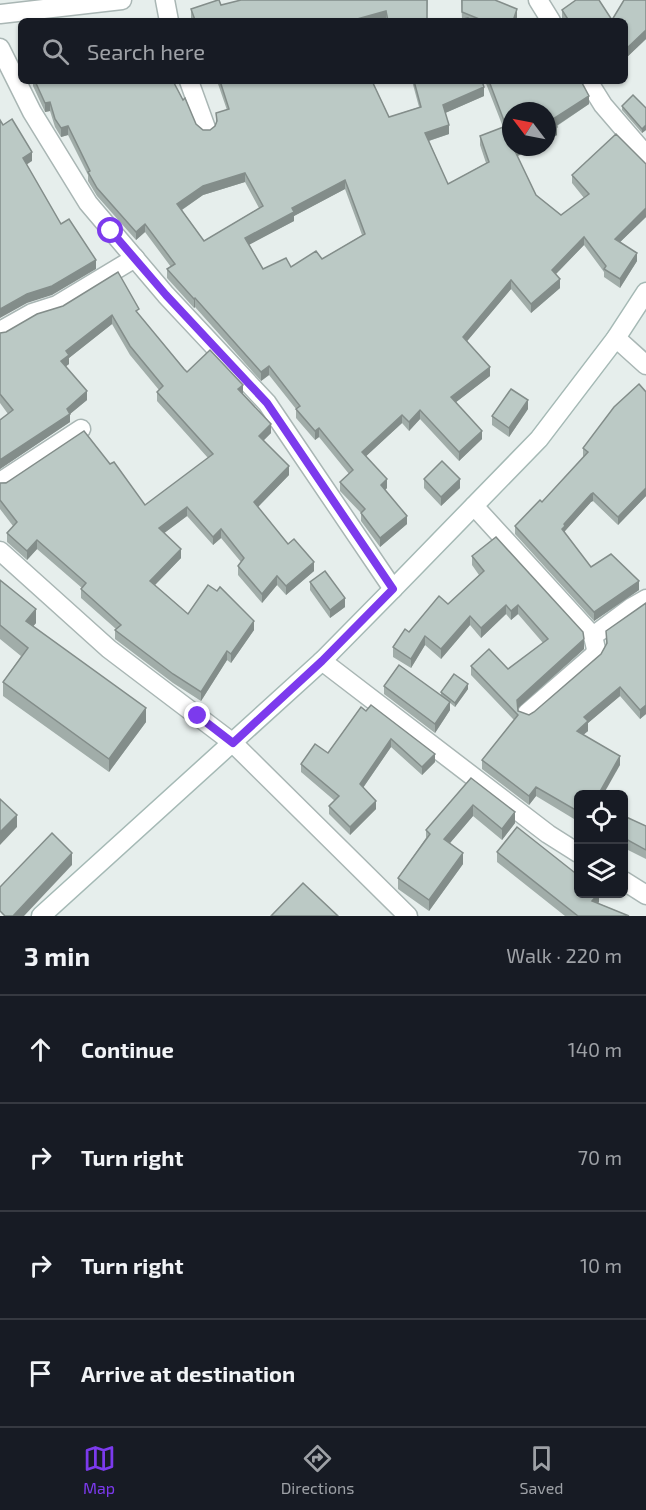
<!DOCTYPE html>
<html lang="en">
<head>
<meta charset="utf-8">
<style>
  :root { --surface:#171b24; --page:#242831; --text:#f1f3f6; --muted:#9ea1a6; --line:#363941; --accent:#7c3aed }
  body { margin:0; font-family:"Exo 2",sans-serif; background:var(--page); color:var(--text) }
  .controls { position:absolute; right:18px; bottom:18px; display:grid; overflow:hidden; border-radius:9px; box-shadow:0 2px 4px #0004 }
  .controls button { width:54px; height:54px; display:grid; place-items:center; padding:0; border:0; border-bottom:2px solid var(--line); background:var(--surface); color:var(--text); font:30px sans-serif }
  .compass { position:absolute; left:502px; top:102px; width:54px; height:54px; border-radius:50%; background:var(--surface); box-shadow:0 2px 4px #0004; rotate:302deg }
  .stop { position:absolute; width:18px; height:18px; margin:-14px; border:4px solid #7c3aed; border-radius:50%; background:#fff }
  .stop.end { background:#7c3aed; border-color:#fff; box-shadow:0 2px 6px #0008 }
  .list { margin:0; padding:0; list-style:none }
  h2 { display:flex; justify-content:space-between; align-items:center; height:78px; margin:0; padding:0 24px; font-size:26px }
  h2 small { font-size:20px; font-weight:400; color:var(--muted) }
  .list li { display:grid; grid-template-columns:39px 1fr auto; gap:18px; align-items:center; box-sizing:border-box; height:108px; padding:0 24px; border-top:2px solid var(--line) }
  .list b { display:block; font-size:22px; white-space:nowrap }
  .list em { font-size:20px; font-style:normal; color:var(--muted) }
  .icon { flex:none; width:33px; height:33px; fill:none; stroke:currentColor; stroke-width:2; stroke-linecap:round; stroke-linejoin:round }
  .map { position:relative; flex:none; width:646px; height:916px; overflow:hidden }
  .search { position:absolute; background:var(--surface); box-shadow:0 2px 4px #0004; left:18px; right:18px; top:18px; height:66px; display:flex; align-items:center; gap:15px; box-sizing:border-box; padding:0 21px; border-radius:9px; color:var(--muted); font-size:22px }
  .sheet { height:510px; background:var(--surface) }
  nav { display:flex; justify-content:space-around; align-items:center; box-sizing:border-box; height:84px; border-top:2px solid var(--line); background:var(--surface); font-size:16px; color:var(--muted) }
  nav a { display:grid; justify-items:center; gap:3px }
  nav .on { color:var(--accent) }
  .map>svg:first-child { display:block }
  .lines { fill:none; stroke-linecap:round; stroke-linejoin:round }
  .minor-casing { stroke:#a9b6b4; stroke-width:21 }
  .secondary-casing { stroke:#a5b9b5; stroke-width:21 }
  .minor { stroke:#fff; stroke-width:18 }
  .secondary { stroke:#fff; stroke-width:18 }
  .wall { fill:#a1ada9; fill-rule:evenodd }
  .shaded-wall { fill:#838d8a }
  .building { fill:#bbc9c5; stroke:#838d8a; stroke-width:1.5; fill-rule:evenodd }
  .route { stroke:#7c3aed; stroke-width:8 }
</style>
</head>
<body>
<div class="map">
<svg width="646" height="916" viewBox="0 0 646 916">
  <rect width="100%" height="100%" fill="#e6eeec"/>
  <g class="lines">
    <g class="minor-casing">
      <g id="minor">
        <path d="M165,0L169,21"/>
        <path d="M538,0L551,21"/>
        <path d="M0,14L122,0"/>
        <path d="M0,48L32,112L88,203L166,295L267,403L393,589"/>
        <path d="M189,81L206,128"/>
        <path d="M588,81L603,105L646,155"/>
        <path d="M0,331L32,313L57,305L135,258"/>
        <path d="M616,338L646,365"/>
        <path d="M0,482L81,429"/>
        <path d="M474,506L593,636L632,607L646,599"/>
        <path d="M0,551L109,649L233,743L408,916"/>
        <path d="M322,661L548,834L578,853"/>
        <path d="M527,713L594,655L596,649L593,636"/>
        <path d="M624,881L646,895"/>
      </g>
    </g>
    <g class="secondary-casing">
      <path id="secondary" d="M41,916L322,661L393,589L539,439L616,338L646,292"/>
    </g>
    <use href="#minor" class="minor"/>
    <use href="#secondary" class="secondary"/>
  </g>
  <g class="wall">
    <path d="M428,0L427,21H386V19L380,21H193L191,18V9L221,5Z"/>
    <path d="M461,0H495L517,17L516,21H455L462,19Z"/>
    <path d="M576,0H599L612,20L624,0H646V39L625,59V21H563L562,18V10Z"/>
    <path d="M33,81H173L196,124L203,130H210L215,126L216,123V113L227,110L217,81H372L389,117L419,107L412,81H482L484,96L445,113L449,134L429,141L448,184L486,163L480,145V136L503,127L485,81H581L589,104L557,126V135L547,141V111L517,156L536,195L561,215L584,198L572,183V175L646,164V217L620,242L637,261L620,288L604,277V272L584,245L556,274L560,288L531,313L511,289L467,341L490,376L456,402L482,439L459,461L420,419L409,431L402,423L366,456L387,488L385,490L407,524L380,547L361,521V513L340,491V482L349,474L319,437L315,440L296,418V409L269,375L261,381L195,307L194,308L167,278V269L171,267L145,232L136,240L97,196L88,181V175L68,135L61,137L55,127L50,111L45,112L33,86ZM245,182L259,208L204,241L182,210L203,195ZM345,189L362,235L322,259L291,267L263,269L249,244L294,221V216Z"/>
    <path d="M622,106L646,108V130L642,133L622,110Z"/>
    <path d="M37,314L139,315L187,372L243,394L271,433L263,441L289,475L258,507L288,544L314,571L286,595L277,585L262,603L238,575V566L241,562L221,538L213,545L187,516L164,533L181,558L155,585L188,614L254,630L231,663L227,660L201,701L173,683L115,639V630L116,629L81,598V589L82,588L37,549L27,560L7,542V533L13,526L0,509V483L110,464L145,505L208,458L157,401V392L159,390L130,355L112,324L69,358V364L66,366L87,400L70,414V422L0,469V420L8,414L0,403V333L6,332Z"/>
    <path d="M646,392V496L618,525L593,501L591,502L565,531V533L591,567L639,590L594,621L515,534V526L542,502L584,457H583V448Z"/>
    <path d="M528,409L509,437L492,425V416Z"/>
    <path d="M424,479L460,488L441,506L424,488Z"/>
    <path d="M472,556L584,649L518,708V711L529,715L534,712L601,654L606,645V631L646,603V714L640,719L620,696L588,723V731L583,735L620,765L579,795V822L536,796L529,805L482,769V760L514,720L471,675V666L508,669L543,643L518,614L511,620L506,614L481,638L470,625L441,659L425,645L411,668L393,657V647L409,632L448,604L479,575L472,565Z"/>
    <path d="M0,580L36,623L33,626L146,722L109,772L3,696V682L21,656L0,639Z"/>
    <path d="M310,582L345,607L330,618L310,590Z"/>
    <path d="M384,686L441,695V692L468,689L455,707L450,703V710L435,733L384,694Z"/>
    <path d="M361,707L435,762L422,775L391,747L363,788L376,809L350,835L329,814V806L335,801L301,772V764L328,753Z"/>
    <path d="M471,778L515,823L502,840L473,816L450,843L463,864L429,911L398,889V878L426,838V830Z"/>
    <path d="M624,816L646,826V859L624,848Z"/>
    <path d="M497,852L599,894V902L598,903L629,916H565L497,862Z"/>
  </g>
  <g class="shaded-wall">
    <path d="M517,9V17L516,21H513Z"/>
    <path d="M386,11V19L380,21H350Z"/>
    <path d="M646,30V39L625,59V50Z"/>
    <path d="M484,87V96L443,114V105Z"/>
    <path d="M589,96V104L553,128V119Z"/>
    <path d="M50,102V111L45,112V103Z"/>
    <path d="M449,125V134L425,142V133Z"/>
    <path d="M646,125V130L642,133V129Z"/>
    <path d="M68,126V135L61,137V128Z"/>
    <path d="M557,127V135L547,141V132Z"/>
    <path d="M519,147H535L514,158V149Z"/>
    <path d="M32,152V161L23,167V158Z"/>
    <path d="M245,173V182L203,195L177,213V204L203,186Z"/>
    <path d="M345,180V189L294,216V221L245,247V238L292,208Z"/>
    <path d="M646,208V217L615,247V239Z"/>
    <path d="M145,224V232L136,240V232Z"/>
    <path d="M584,237V245L552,278V270Z"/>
    <path d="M637,253V261L620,288V279Z"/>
    <path d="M96,260V269L52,295L27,303L0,318V309L27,294Z"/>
    <path d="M560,279V288L531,313V304Z"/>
    <path d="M511,280V289L463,346V337Z"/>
    <path d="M195,298V307L194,308V299Z"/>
    <path d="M112,315V324L69,358V364L61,370V361L66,351Z"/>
    <path d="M269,366V375L261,381V372Z"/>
    <path d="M490,367V376L451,406V397Z"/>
    <path d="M243,385V394L238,398V389Z"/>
    <path d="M87,391V400L70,414V422L0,469V460L67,409Z"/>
    <path d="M528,400V409L509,437V428Z"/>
    <path d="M420,410V419L409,431V422Z"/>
    <path d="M402,415V423L362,460V452Z"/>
    <path d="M271,424V433L259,445V436Z"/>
    <path d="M319,428V437L315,440V431Z"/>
    <path d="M482,431V439L459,461V452Z"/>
    <path d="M289,466V475L254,511V502Z"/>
    <path d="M387,479V488L381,494V485Z"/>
    <path d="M460,479V488L441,506V497Z"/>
    <path d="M646,488V496L618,525V517Z"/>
    <path d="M593,493V501L591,502L565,531V534L562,529L564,524L591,494Z"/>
    <path d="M187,507V516L159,537V528Z"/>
    <path d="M407,516V524L380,547V538Z"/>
    <path d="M221,529V538L213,545V537Z"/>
    <path d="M37,540V549L27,560V551Z"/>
    <path d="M181,549V558L150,590V581Z"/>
    <path d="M314,562V571L286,595V586Z"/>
    <path d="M277,576V585L262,603V594Z"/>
    <path d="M639,581V590L594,621V612Z"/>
    <path d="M345,598V607L330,618V610Z"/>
    <path d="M506,605V614L481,638V628Z"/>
    <path d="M518,605V614L511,620V611Z"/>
    <path d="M36,609V623L26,635V621Z"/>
    <path d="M470,616V625L441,659V649Z"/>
    <path d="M254,621V630L231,663V654Z"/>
    <path d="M425,636V645L411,668V659Z"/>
    <path d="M584,639V649L517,709V700Z"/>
    <path d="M227,651V660L201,701V692Z"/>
    <path d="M468,684V689L455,707V703Z"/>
    <path d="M620,687V696L588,723V731L577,740V731L584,717Z"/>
    <path d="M450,702V710L435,733V724Z"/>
    <path d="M646,705V714L640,719V710Z"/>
    <path d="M146,708V722L109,772V759Z"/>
    <path d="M391,739V747L360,792V784Z"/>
    <path d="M435,754V762L422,775V767Z"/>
    <path d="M620,756V765L603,795H598Z"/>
    <path d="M536,787V796L529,805V796Z"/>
    <path d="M376,801V809L350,835V827Z"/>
    <path d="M473,805V816L444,850V839Z"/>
    <path d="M515,812V823L502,840V829Z"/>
    <path d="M17,815V827L0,845V832Z"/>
    <path d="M72,853V865L24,916H13Z"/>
    <path d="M463,853V864L429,911V900Z"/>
    <path d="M598,894H599V902L592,910V901Z"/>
  </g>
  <g class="building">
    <path d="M218,0H219L221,5L241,0H427V21H388L386,11L350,21H194L195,20L191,9Z"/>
    <path d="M462,0H495L517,9L513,21H484L462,12Z"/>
    <path d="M576,0H599L612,20L624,0H646V30L625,50V21H569L562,10Z"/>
    <path d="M468,18L469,21H455Z"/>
    <path d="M35,81H173L183,100L185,98L196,124L203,130H210L215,126L217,121L216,113L229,109L220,81H372L389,117L421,107L414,81H482L484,87L443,105L449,125L425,133L448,184L489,162L480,136L506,126L489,81H581L589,96L553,119L557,127L547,132V111H511V147H519L514,149L536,195L561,215L589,194L572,175L616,134L646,164V208L615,239L637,253L620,279L604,269L606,266L584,237L552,270L560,279L531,304L511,280L463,337L490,367L451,397L482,431L459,452L420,410L409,422L402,415L362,452L387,479L381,485L407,516L380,538L361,513L365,509L340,482L353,470L319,428L315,431L296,409L300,406L269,366L261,372L195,298L194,299L167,269L175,264L145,224L136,232L97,188L88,172L90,171L68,126L61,128L55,119L50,102L45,103ZM245,173L263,206L204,241L177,204L203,186ZM345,180L365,234L322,259L316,251L291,267L286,258L263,269L245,238L294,212L292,208Z"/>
    <path d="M633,95L646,108V125L642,129L622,106Z"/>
    <path d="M12,119L32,152L23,158L61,224L69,219L96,260L52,286L27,294L0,309V120L3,125Z"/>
    <path d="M118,272L139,309L136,311L184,369L187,372L210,350L243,385L238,389L271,424L259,436L289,466L254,502L288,544L294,539L314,562L286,586L277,576L262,594L238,566L244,558L221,529L213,537L187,507L159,528L181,549L150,581L188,614L208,585L217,591L220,587L254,621L231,654L227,651L201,692L173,674L115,630L121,625L81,589L86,583L37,540L27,551L7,533L17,522L0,500V483H6L84,431L110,464L114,462L145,505L213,454L157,392L163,386L130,346L112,315L66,351L69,355L61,361L87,391L67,409L70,414L0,460V420L13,410L0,394V333L6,332L37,314L63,306Z"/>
    <path d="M639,384L646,392V488L618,517L593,493L591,494L564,524L565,526L562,529L591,567L611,554L639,581L594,612L515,526L540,500L542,502L588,452L583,448L614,407Z"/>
    <path d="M511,389L528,400L509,428L492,416Z"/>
    <path d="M442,461L460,479L441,497L424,479Z"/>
    <path d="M496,537L583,632L584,639L517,700L518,711L529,715L534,712L601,654L607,643L606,631L646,603V705L640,710L620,687L584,717L588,721L577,731L620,756L598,795H579V812L536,787L529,796L482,760L518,715L471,666L489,649L508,669L548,639L518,605L511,611L506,605L481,628L470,616L441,649L425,636L411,659L393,647L405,629L409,632L439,596L448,604L484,571L472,556Z"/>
    <path d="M325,571L345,598L330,610L310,582Z"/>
    <path d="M0,580L36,609L26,621L146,708L109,759L3,682L28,648L0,625Z"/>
    <path d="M399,665L450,702L435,724L384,686Z"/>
    <path d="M454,674L468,684L455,703L441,692Z"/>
    <path d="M371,705L435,754L422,767L391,739L360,784L376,801L350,827L329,806L339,796L301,764L315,744L328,753L361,707L366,711Z"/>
    <path d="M471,778L515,812L502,829L473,805L444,839L463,853L429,900L398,878L430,834L426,830Z"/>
    <path d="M0,799L17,815L0,832Z"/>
    <path d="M624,816L646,826V850L624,838Z"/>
    <path d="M517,827L579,876V894H598L592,901L629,916H578L497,852Z"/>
    <path d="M52,833L72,853L13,916H5L0,911V887Z"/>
    <path d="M303,883L338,916H271Z"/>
  </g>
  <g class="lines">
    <path class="route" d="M111,231L166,295L267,403L393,589L322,661L233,743L198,716"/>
  </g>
</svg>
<div class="controls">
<button><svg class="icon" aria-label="locate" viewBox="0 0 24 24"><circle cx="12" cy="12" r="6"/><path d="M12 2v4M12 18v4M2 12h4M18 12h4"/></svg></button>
<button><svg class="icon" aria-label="layers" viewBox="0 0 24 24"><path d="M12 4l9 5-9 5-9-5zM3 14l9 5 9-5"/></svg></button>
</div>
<svg class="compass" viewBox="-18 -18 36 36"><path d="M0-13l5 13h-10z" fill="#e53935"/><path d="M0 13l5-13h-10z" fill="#9ea1a6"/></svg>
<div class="stop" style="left:111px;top:231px"></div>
<div class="stop end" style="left:198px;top:716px"></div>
<div class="search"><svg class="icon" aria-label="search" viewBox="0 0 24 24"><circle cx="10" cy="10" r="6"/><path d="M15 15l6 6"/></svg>Search here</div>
</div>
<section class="sheet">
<h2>3 min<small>Walk · 220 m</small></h2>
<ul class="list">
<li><svg class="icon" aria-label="ahead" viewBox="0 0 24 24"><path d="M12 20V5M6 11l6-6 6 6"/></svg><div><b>Continue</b></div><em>140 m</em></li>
<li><svg class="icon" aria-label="right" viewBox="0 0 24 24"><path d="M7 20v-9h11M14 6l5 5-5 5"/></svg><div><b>Turn right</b></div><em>70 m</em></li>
<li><svg class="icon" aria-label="right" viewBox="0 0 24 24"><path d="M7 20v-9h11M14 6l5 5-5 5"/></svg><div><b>Turn right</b></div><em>10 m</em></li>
<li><svg class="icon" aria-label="arrive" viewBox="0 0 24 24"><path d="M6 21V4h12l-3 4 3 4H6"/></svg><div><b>Arrive at destination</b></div></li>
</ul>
</section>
<nav>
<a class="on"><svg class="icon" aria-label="map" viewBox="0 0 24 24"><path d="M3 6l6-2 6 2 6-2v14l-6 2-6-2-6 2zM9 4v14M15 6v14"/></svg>Map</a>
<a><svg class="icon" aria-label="directions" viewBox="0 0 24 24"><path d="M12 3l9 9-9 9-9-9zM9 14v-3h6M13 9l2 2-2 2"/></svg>Directions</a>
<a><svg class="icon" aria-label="saved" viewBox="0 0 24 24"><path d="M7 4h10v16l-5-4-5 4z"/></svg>Saved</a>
</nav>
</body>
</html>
